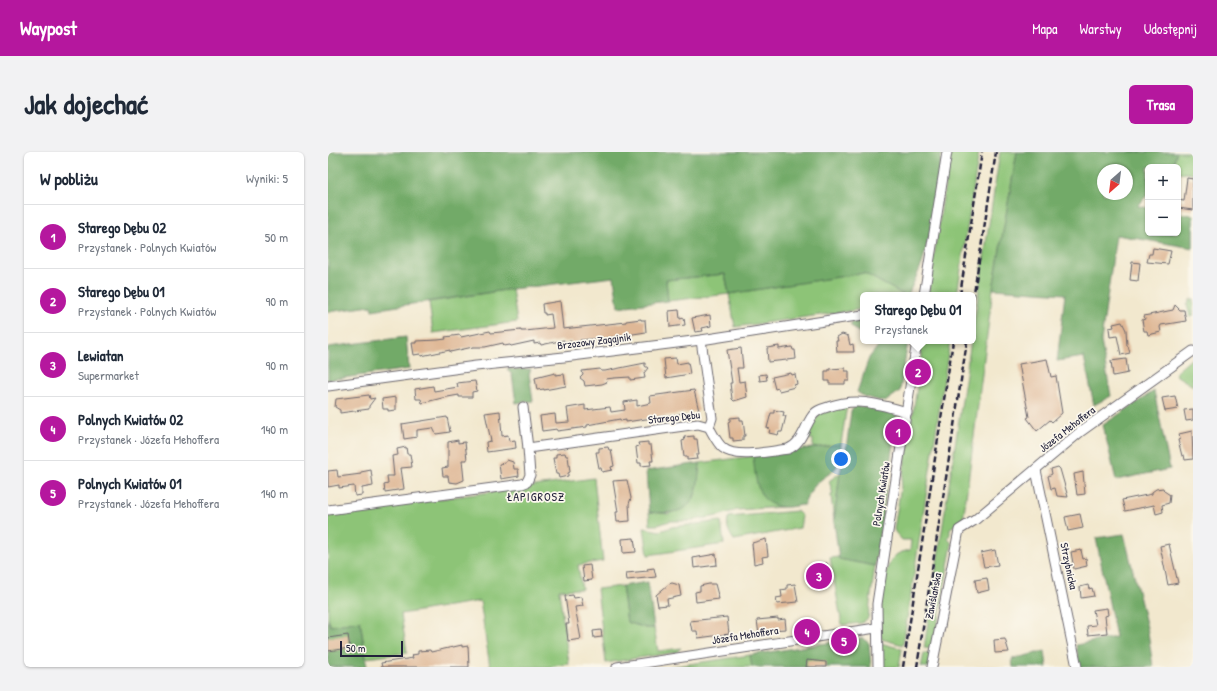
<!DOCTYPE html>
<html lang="pl">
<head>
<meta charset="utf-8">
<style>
  :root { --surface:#fff; --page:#f2f2f3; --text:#1f2937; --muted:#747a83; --line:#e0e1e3; --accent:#b5179e }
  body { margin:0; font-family:"Patrick Hand",sans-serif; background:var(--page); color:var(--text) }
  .controls { position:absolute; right:12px; top:12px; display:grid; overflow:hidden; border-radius:6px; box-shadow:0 1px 3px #0004 }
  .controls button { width:36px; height:36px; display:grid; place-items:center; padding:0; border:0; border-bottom:1px solid var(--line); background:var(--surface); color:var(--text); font:20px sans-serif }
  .compass { position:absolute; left:769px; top:12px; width:36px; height:36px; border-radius:50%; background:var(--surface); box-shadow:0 1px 3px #0004; rotate:208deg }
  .scale { position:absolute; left:12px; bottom:10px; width:63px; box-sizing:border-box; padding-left:4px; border:2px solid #22223b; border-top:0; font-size:11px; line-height:14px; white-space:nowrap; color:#22223b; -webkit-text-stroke:3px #fbf7ec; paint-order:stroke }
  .you { position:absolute; left:513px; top:307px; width:14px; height:14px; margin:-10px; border:3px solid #fff; border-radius:50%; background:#1a73e8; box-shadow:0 0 0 6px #1a73e833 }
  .badge { display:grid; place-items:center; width:26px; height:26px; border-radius:50%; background:var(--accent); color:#fff; font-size:13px; font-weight:700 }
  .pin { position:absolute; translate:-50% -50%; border:2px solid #fff; box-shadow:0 1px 4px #0006 }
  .popup { position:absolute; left:532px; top:140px; width:116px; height:52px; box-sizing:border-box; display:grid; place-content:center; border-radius:6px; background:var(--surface); filter:drop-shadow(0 1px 3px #0005); font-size:13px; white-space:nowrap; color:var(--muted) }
  .popup b { font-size:15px; color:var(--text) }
  .popup::after { content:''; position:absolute; left:50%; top:100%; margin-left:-8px; border:8px solid transparent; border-top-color:var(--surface) }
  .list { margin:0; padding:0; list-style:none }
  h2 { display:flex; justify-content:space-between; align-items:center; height:52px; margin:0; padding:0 16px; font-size:17px }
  h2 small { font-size:13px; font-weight:400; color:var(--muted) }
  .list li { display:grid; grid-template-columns:26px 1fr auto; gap:12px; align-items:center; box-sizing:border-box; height:64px; padding:0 16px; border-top:1px solid var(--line) }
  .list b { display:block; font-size:15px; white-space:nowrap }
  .list p { margin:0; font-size:13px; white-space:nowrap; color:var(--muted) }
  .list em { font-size:13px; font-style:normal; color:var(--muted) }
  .map { position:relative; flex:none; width:865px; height:515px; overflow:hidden; border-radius:6px }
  header { display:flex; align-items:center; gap:24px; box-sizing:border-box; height:56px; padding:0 20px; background:var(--accent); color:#fff }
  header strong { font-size:19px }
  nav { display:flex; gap:22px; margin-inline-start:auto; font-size:14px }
  .intro { display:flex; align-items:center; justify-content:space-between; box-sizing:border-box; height:96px; padding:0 24px }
  h1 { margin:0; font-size:28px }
  .button { padding:10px 18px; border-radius:6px; background:var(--accent); color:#fff; font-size:14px; font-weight:700 }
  main { display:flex; gap:24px; padding:0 24px }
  aside { flex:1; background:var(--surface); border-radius:6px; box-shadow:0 1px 3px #0004 }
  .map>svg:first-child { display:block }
  .green { fill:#8dc477; stroke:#587359 }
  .forest { fill:#72aa68; stroke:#4a6652; fill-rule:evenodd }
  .building { fill:#dfb896 }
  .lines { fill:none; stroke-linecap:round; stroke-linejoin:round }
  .minor-casing { stroke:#6b676e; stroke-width:11 }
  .minor { stroke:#fff; stroke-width:9 }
  .rail { stroke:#22223b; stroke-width:2.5; stroke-dasharray:6 3; stroke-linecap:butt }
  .labels { text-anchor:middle; stroke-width:3.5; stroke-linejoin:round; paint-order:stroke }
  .street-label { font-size:11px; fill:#22223b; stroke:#fbf7ec }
  .neighbourhood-label { font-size:12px; letter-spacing:1px; fill:#22223b; stroke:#fbf7ec }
</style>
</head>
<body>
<header>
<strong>Waypost</strong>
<nav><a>Mapa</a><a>Warstwy</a><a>Udostępnij</a></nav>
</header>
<div class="intro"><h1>Jak dojechać</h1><a class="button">Trasa</a></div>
<main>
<aside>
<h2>W pobliżu<small>Wyniki: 5</small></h2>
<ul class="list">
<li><span class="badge">1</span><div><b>Starego Dębu 02</b><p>Przystanek · Polnych Kwiatów</p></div><em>50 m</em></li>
<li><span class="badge">2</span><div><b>Starego Dębu 01</b><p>Przystanek · Polnych Kwiatów</p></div><em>90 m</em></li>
<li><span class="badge">3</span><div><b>Lewiatan</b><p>Supermarket</p></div><em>90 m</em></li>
<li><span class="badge">4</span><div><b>Polnych Kwiatów 02</b><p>Przystanek · Józefa Mehoffera</p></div><em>140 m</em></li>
<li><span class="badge">5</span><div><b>Polnych Kwiatów 01</b><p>Przystanek · Józefa Mehoffera</p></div><em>140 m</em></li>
</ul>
</aside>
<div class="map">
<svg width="865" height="515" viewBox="0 0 865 515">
  <rect width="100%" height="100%" fill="#fbf7ec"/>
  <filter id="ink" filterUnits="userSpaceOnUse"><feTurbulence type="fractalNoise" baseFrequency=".025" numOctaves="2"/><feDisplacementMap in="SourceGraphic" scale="8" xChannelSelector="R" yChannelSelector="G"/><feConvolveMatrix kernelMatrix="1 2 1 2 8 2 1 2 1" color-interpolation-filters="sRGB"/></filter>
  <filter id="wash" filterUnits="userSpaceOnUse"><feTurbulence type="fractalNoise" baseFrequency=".012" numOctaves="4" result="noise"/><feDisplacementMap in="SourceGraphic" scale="16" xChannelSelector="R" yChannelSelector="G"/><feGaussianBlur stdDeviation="0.9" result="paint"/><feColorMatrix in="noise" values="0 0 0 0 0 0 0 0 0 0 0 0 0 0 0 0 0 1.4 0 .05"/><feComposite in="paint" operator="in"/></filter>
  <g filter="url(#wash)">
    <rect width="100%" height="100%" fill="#f2e8ce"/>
    <g class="green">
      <path d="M622,0H651L629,143H600Z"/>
      <path d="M672,0H689L665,137L635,369L622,376V382L620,386L624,392L605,497L596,496L643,189H645V177Z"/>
      <path d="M849,0H865V22L850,20V15H844Z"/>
      <path d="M536,121L576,143H535V157L407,175L401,142L340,149L338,128L397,122L401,142Z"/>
      <path d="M184,137L189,170L105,181L101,150Z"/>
      <path d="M862,147H865V164L862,165L859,153Z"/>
      <path d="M593,189H622L575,493L553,487C552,469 552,415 568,403C572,400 578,399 582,398L583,388H574L567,380L566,377L594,205V201H592Z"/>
      <path d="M863,207H865V234L849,224L848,220Z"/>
      <path d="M519,253L513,292L485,296V287H480L477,284L491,262Z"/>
      <path d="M425,304L441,350L455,355L409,358L390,364L359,369H342L330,373H322L321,360L341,362L366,346L369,336L372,311Z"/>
      <path d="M512,321L506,369L503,343L505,342L501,329Z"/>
      <path d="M266,326L275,409L250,413L254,437L231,438L241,512L220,515H162L152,449L73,462L79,501L38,506L32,469L3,474L0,467V362Z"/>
      <path d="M469,359L474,364L472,376L406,388C401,381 397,373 401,365Z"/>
      <path d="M393,369L396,392L320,403L316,376L332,379L344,375Z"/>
      <path d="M510,405L511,407L547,414L540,466L534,471L514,473L502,406Z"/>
      <path d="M294,434L299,470L318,476H326L330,499L353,496L349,500L278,511L269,437Z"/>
      <path d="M553,491L574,497L571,515H553Z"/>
      <path d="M596,501L604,502L601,515H593Z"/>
      <path d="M422,503L424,515H341Z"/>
    </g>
    <g class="forest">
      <path d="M0,0H614L603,77L594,112L580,143H576L536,121L401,142L397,122L338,128L340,149L290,155L286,125L184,137L44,158L43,154L0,160Z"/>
      <path d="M689,0H849L844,15H820V42L810,54L820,56V81H850V61L865,63V96L788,83L773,189L783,244L766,253L756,205L729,209L737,142L665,137ZM775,18H799V42H775Z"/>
      <path d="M535,167V179L530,180L522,173L525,169Z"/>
      <path d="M78,185L81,217L0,228V195Z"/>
      <path d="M554,189H580L572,239L557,250L537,245L529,240L541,206Z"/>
      <path d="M179,217H203L201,222L205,249L188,251L184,223Z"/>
      <path d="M826,239L842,317L788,328L775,273Z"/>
      <path d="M527,254C540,255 558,255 569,264L547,414L511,407L506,369L512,321L518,298L523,259Z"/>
      <path d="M513,292C513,327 498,316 483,339C480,343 478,348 476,353C470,353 461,356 454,355C427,352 428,325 425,304Z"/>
      <path d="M372,311C369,351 364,364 321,360L318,319Z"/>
      <path d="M796,382L820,480L825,515H752L748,493L788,485L768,386Z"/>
      <path d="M320,430L326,476H318L299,470L294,434Z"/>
      <path d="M0,467L3,474L32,469L39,515H0Z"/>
      <path d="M534,486L541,491L543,515H424L422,503L512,489L513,491L519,490V488Z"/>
      <path d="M717,499L719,515H685L684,507Z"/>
    </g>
    <g id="blocks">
      <g class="building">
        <path d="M859,26L865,27V58L850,56V48L856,49Z"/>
        <path d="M825,96L843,99L840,112L819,110L821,102H824Z"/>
        <path d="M804,110L812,111L810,129L802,128Z"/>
        <path d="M232,149L235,177L298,170V169L313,167V168H317L318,180L273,187V186L252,188V190L243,191V189L236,190V188L213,193L212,191L206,192V189L183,194L182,193L176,194L175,191L157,195H145L122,200V198L93,204L92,202L86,203L84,191H88V189L110,188L118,187L117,185L132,183L133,185L162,179L163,181L193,178V179H197L225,176L223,162L217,163V161H215L214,152Z"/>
        <path d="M847,153L852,158H856L858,169L833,173L832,175L833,180L820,183L819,179H816L814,168L817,167L816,164L840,159L845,158Z"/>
        <path d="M351,158L352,167L356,166L357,173L342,175L341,159Z"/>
        <path d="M382,163L383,174L374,176L375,179L367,180L364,166Z"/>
        <path d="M794,170L798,178L799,194H800L802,201L793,203L789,184L782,185L781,176L786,175L785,172Z"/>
        <path d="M514,182L520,184L522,193L525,192L526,200H509L508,189H510L509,185Z"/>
        <path d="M451,194V197L464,195L465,198H467L468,207L440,210L439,196Z"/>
        <path d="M413,196L415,216H409L411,230L417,229L419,245L406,249L404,247L402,231H404L399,198Z"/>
        <path d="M348,206L349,212L360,210L362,222L338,226L336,207Z"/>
        <path d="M719,207L723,225L728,224L734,261L724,270L722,268L709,279L699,266L701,265L691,212Z"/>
        <path d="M798,207L800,221L785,224L783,209Z"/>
        <path d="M317,211V214L320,216L316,221L317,226L302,228V225L286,226L278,227L279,230L274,232L257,234L256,229L252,226L255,223L254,219L272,217L273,219H277Z"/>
        <path d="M517,216V219H521V229H517V232H501V229H497V219H501V217Z"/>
        <path d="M227,221V223L236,222L238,234L216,238V237L209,238L207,226Z"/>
        <path d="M463,221L464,223L467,222L469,232L466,233L467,235L451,239L450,236L447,237L444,225Z"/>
        <path d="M438,222L439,228L432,229L431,223Z"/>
        <path d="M147,229L149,239L144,240V245H131V243L114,246L94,251L93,247H88L87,237L105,234L106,239L130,235L129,231Z"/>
        <path d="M366,238L371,259L298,270V268L292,269V267L259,273V275L229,279V277L214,279L212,264L227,262L228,271L241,270L239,256L257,253V258L282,255L283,260L297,258L296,250L309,248V254L323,251L322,244Z"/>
        <path d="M41,243L42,247L47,246L41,254V257L12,261V258L7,255L8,247Z"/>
        <path d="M847,244L850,257L837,259L834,246Z"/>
        <path d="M68,245V258L60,259V257H55L54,247Z"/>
        <path d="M865,257V268L858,269L856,258Z"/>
        <path d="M446,258L456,260L455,264H458L454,280H451L450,283L441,281L442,277L439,276L443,261H446Z"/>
        <path d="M172,259L174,284L180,283L181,289L187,288L188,296L159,300L158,290L163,289L157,261Z"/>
        <path d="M119,265L122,280L108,282L105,276L89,278V285L76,287L74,272Z"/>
        <path d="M412,265V268H415L417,284H415V288L405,289V286H402L400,270L402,269V266Z"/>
        <path d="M864,279L865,307L857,308L856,303L854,304L850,288L852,287L851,282Z"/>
        <path d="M366,284V287H369L371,303H368L369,307L359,308V305H356L354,289L357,288L356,285Z"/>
        <path d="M130,288V291L137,290L139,308H134L136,328L129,331L121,330L120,324H115L114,316L120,315V290Z"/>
        <path d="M320,290V293H323L325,309H322L323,313L313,314V311H310L308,295L311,294L310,291Z"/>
        <path d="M78,295L79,302H82L84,315L73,316L76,337L57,340L56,333L60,332L59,324H66L64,304L70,303L69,297Z"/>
        <path d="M280,295L281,298H283L286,314L283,315L284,318L274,320L273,316H271L268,300H271V296Z"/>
        <path d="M237,301L238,304H240L242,320L240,321V324L231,326L230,322H228L225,306H228V302Z"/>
        <path d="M179,308L185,310L186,317H190L191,324L173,327L171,312L177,311Z"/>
        <path d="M730,315L732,317L740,345L729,344L727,336L723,337L720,324L724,322L723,317Z"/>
        <path d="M9,318L10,325L33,322V320L43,318L45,334L34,336V343L27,344L26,334L11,336V333L0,335V319Z"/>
        <path d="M755,320L757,342L749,343L746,322Z"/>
        <path d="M299,328L303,346L301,352L302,369L289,370L288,360H290L285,329Z"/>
        <path d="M835,336L836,339L842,343L841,351L834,353L835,360L828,362L826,353L797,359L794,348L824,342V340L828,337Z"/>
        <path d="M752,362L755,376L740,379L737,365Z"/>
        <path d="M306,386L308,400L295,401L294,387Z"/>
        <path d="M438,387L440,404L434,405L435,410L426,412L424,391Z"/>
        <path d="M841,392L850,431L840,433L832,394Z"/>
        <path d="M667,398L670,413L656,415L653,401Z"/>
        <path d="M753,398L755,407L758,406L759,414L746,417L743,400Z"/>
        <path d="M388,402L389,413L366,416L365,406Z"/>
        <path d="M499,411L502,431L501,433L491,435L487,413Z"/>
        <path d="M262,413L264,428L256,429L254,414Z"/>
        <path d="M326,416L328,425L299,428L298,421L320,419L319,417Z"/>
        <path d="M659,426L661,438L649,441L647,428Z"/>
        <path d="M344,431L351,433L353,444L339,447L340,453L330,454L328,443L341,432Z"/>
        <path d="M381,432H387L391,447L368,450L367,440L372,439V434Z"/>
        <path d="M467,432L470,450L449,452L448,446L454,445L453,438L459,437V433Z"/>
        <path d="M760,433L761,437L764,436L766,444L753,446L752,435Z"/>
        <path d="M245,443L246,446L253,445L255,454L247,455L253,487L240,489L238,472H241L237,444Z"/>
        <path d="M779,456L780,463L777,464L779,481L760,483L759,474L768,473L765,458Z"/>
        <path d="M399,465L401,482L370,486L369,479H364L362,469Z"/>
        <path d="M450,466V468L457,467L458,477L441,478V482L431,483L429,468Z"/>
        <path d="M273,478L274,485L266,486L265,479Z"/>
        <path d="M20,483L22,496L0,499V486Z"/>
        <path d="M677,487L681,500L667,501L666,488Z"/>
        <path d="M134,493V495L140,494L141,515H54L53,511L85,506L84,503L90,502V499L102,498L103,500Z"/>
        <path d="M479,508L498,510V515H478Z"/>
      </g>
    </g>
  </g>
  <g filter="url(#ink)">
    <use href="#blocks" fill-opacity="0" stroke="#6b676e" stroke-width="1"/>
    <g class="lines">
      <g class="minor-casing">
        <g id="minor">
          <path d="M596,143L619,0"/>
          <path d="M373,188L384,266L381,275"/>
          <path d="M0,234L148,214L236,205L373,188L535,163"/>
          <path d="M195,255L200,296"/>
          <path d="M708,318L749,515"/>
          <path d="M0,358L194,332L199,330L202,323L200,296L370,272L381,275C385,282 389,291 395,296C407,307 444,299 460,297C473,292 476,277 483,266C487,259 493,257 500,255C529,245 550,252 579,260"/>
          <path d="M289,515L548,476"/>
          <path d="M550,515L549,452L589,189"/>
          <path d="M604,515L631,378L647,368L752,280L865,199"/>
        </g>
      </g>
      <use href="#minor" class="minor"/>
      <g class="rail">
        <path d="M632,143L654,0"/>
        <path d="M645,147L668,0"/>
        <path d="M575,515L625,189"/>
        <path d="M589,515L639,189"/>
      </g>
    </g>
  </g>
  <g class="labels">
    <g class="street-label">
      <text transform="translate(266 189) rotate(-7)" y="4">Brzozowy Zagajnik</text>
      <text transform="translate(346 265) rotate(-6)" y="4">Starego Dębu</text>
      <text transform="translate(739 277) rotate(-38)" y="4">Józefa Mehoffera</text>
      <text transform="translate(553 342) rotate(-81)" y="4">Polnych Kwiatów</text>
      <text transform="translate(741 414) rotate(78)" y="4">Strzybnicka</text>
      <text transform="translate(605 444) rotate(-79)" y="4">Zawiślańska</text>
      <text transform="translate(417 483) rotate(-9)" y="4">Józefa Mehoffera</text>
    </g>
    <g class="neighbourhood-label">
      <text x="208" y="349">ŁAPIGROSZ</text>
    </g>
  </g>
</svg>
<div class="controls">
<button>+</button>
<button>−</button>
</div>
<svg class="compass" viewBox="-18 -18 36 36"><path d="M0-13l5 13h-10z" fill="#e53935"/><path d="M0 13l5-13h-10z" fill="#747a83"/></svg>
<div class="scale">50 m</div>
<div class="you"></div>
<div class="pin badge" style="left:570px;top:280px">1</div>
<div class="pin badge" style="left:590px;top:220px">2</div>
<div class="popup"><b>Starego Dębu 01</b>Przystanek</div>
<div class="pin badge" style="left:491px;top:424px">3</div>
<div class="pin badge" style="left:479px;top:480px">4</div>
<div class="pin badge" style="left:516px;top:489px">5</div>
</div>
</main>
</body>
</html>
